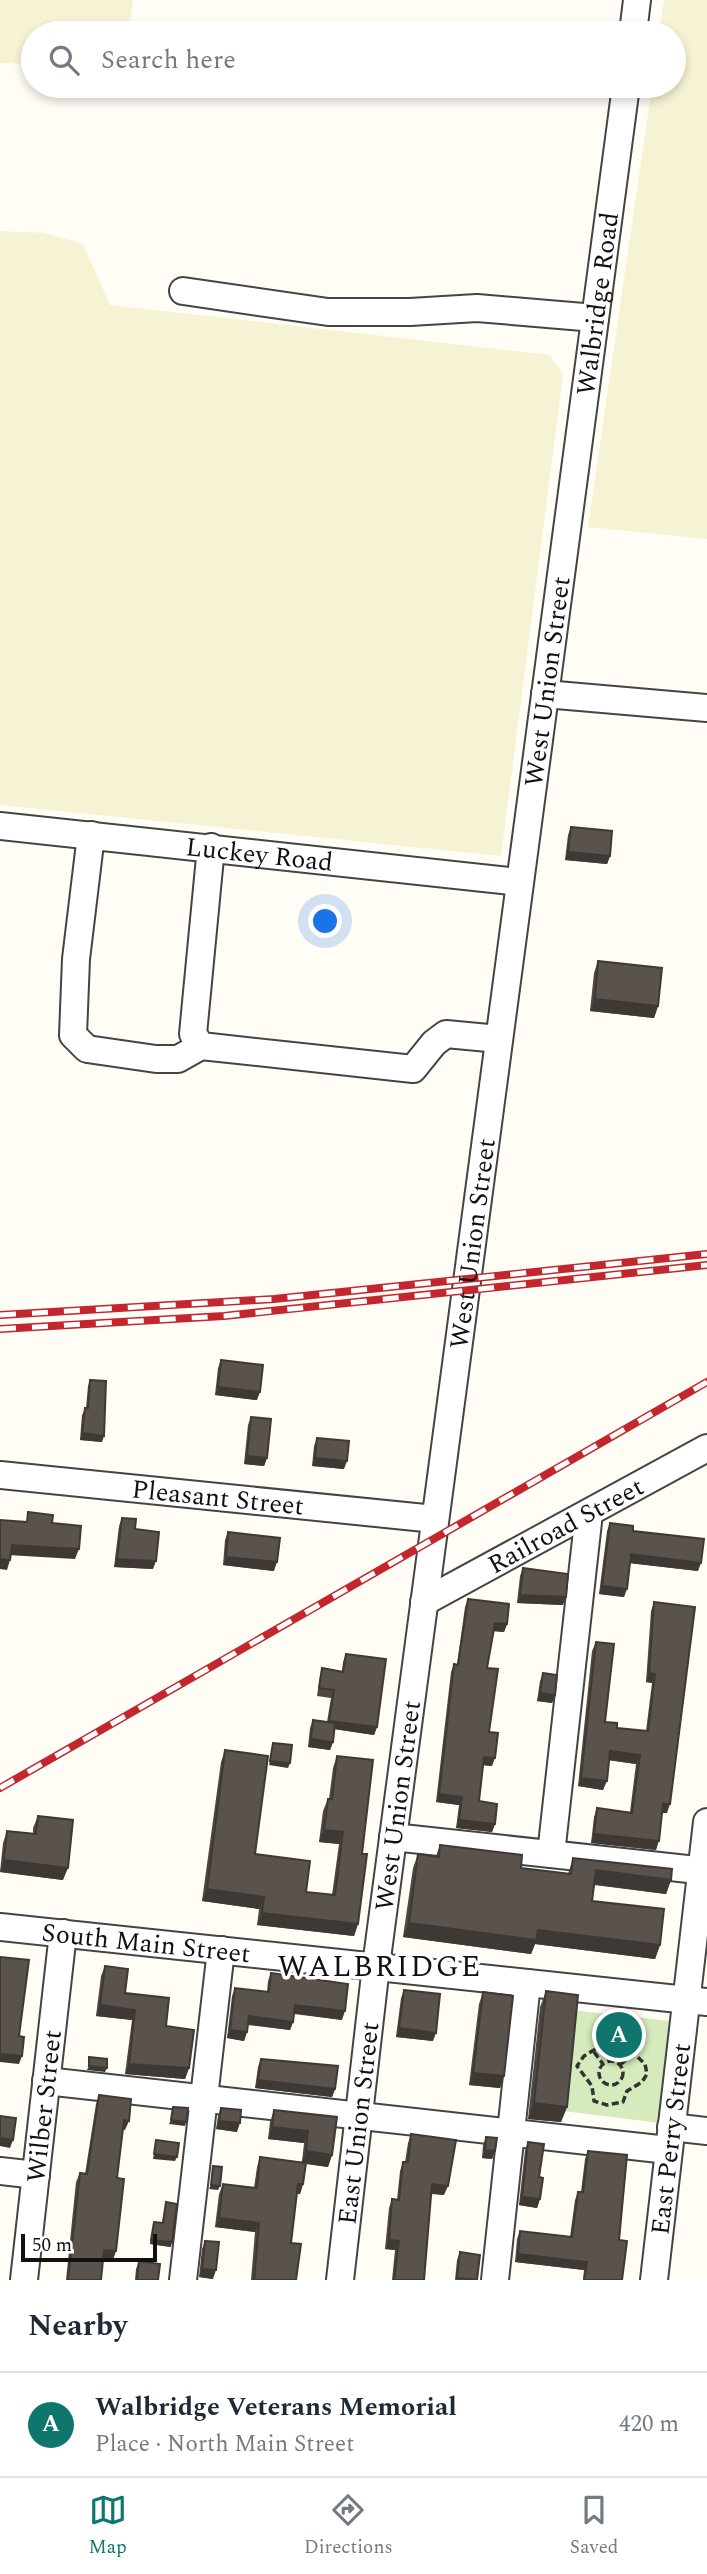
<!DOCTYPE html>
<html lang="en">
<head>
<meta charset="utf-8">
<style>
  :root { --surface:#fff; --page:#f2f2f3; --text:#1f2937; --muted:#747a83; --line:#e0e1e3; --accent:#0f766e }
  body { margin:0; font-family:Spectral,serif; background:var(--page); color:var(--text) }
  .scale { position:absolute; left:21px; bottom:18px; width:136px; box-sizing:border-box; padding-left:7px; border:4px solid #111; border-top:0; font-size:19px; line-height:24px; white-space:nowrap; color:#111; -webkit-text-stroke:5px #fff; paint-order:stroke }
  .you { position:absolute; left:326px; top:922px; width:24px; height:24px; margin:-18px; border:5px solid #fff; border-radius:50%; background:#1a73e8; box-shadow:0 0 0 10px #1a73e833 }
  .badge { display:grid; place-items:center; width:46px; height:46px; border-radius:50%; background:var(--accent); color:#fff; font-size:23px; font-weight:700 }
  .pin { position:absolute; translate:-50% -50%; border:4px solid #fff; box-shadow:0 2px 7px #0006 }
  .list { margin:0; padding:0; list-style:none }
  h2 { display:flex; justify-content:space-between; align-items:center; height:91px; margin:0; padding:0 28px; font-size:30px }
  h2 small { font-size:23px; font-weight:400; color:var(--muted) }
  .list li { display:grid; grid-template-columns:46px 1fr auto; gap:21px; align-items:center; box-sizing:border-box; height:105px; padding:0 28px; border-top:2px solid var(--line) }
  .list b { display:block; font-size:26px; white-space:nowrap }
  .list p { margin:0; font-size:23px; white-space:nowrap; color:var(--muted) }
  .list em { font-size:23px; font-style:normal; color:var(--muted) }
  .icon { flex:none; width:38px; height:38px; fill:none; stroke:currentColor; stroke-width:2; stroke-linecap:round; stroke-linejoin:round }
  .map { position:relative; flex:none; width:707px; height:2280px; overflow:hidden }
  .search { position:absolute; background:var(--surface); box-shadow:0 4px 10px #0003; left:21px; right:21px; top:21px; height:77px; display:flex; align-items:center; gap:18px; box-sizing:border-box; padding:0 24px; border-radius:38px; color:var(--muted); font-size:26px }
  .sheet { height:196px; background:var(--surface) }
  nav { display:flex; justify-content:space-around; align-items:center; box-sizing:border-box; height:98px; border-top:2px solid var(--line); background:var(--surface); font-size:19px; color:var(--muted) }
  nav a { display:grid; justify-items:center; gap:4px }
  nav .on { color:var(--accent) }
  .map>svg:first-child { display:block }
  .farmland { fill:#f6f3d4 }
  .green { fill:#d5ebbd }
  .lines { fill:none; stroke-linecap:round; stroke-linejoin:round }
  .minor-casing { stroke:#444; stroke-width:30 }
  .path { stroke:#333; stroke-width:3.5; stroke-dasharray:7 3.5; stroke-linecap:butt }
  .minor { stroke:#fff; stroke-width:26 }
  .rail-casing { stroke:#c4262e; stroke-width:8 }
  .rail { stroke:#fff; stroke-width:5; stroke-dasharray:16; stroke-linecap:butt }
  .wall { fill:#4d4742 }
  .shaded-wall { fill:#3f3936 }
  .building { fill:#5a524d; stroke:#3f3936; stroke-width:2 }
  .labels { text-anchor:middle; stroke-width:7; stroke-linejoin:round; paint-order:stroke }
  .street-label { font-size:26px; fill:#111; stroke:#fff }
  .quarter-label { font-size:30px; letter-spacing:2px; fill:#111; stroke:#fff }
</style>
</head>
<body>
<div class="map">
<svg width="707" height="2280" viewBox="0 0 707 2280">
  <rect width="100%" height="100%" fill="#fffdf5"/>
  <g class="farmland">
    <path d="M0,0H133L129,33H33V64L0,63Z"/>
    <path d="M664,0H707V539L588,527L652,86H674V33H659Z"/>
    <path d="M0,231L44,233L83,244L110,305L550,355L563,375L501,856L0,805Z"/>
  </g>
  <path class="green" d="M572,2010L671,2021L660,2123L563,2111Z"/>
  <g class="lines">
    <g class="minor-casing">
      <g id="minor">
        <path d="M633,33L637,0"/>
        <path d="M183,291L328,312H410L477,308L595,318"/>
        <path d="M545,694L707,708"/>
        <path id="s1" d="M0,826L519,882"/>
        <path d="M91,835L76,959L73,1035L87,1049L156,1059H178L201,1046"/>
        <path d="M211,847L193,1034L201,1046L413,1069L434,1043L446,1034L499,1039"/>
        <path id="s2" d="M0,1475L435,1519"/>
        <path id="s3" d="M424,1602L707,1448"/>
        <path d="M393,1837L707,1871"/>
        <path d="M551,1854L589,1513"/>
        <path id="s4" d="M0,1927L707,2002"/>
        <path d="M46,2081L668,2150"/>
        <path d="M671,2127L707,2131"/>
        <path d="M0,2171L36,2175"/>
        <path id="s5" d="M24,2280L63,1933"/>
        <path d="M183,2280L221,1950"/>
        <path id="s6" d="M340,2280L376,1966L626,86"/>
        <path d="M495,2280L527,1983"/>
        <path id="s7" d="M654,2280L707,1822"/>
      </g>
    </g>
    <g class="path">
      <path d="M616,2026L626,2032V2046L645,2064L647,2074L642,2082L627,2091L623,2102L607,2105L594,2101L592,2086L577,2066L584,2056L599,2047L606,2029Z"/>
      <path d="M616,2026L617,2017"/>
      <path d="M594,2052L603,2064"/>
      <circle cx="611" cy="2073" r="12"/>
      <path d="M620,2065L632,2055"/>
    </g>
    <use href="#minor" class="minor"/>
    <g class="rail-casing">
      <g id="rail">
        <path d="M0,1315L274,1299L707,1254"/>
        <path d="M0,1329L224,1316L707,1265"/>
        <path d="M0,1788L707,1382"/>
      </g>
    </g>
    <use href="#rail" class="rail"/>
  </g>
  <g class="wall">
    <path d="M571,827L610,856L607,864L565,860L568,835Z"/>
    <path d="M598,961L658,1006L654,1018L590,1011L594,973Z"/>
    <path d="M221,1360L257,1400L215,1395L218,1368Z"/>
    <path d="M90,1380L102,1442L80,1440L82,1415L86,1408L88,1386Z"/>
    <path d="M251,1417L267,1458L264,1466L244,1464L248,1425Z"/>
    <path d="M317,1438L344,1469L312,1466L314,1446Z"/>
    <path d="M122,1518L135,1529L153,1569L114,1567L119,1526Z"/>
    <path d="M610,1523L633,1531L698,1571L630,1563L624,1597L599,1594L607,1531Z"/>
    <path d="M228,1532L274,1571L223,1565L225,1540Z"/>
    <path d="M523,1568L563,1605L517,1603L520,1576Z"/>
    <path d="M468,1599L507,1624L504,1632L493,1631L487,1668L489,1732L492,1766L483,1765L479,1801L495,1824L492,1832L456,1828L459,1805L436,1802L451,1672L454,1664H457L465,1607Z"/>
    <path d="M654,1602L667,1813H662L656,1850L591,1843L594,1817L597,1808L630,1812L636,1764L609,1760L603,1790L578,1786L592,1651L596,1642L605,1722L617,1728L646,1731L652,1683L646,1682L651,1611Z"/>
    <path d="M346,1654L377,1727L374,1735L334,1729L333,1742L330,1750L308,1747L310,1728L313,1720L327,1722L331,1698L317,1696L320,1676L322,1668L342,1671L343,1662Z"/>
    <path d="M543,1673L555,1695L552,1703L537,1701L540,1681Z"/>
    <path d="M225,1750L255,1854L306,1892L332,1895L339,1844L319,1842L323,1811L328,1799H329L333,1768L337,1756L362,1854L358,1924L354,1936L257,1925L259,1909L202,1901L221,1762Z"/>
    <path d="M38,1816L63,1880L0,1872L3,1843L7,1831L33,1834V1828Z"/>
    <path d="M440,1845L521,1868L568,1874L573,1858L671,1880L666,1894L594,1885L592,1901L660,1945L655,1959L535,1944L531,1954L403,1937L413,1868L418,1854L436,1856Z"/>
    <path d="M105,1966L125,1993L189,2068L185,2079L125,2074L132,2020L96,2016L101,1976Z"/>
    <path d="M271,1973L342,2020L294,2014L293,2022L290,2030L248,2025L247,2032L244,2041L227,2038L232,1996L235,1988L267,1992L268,1981Z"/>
    <path d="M404,1990L433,2041L396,2037L401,1998Z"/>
    <path d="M546,1991L567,2107L561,2122L528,2119L540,2007Z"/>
    <path d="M483,1992L504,2076L500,2088L469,2085L479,2004Z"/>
    <path d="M261,2059L335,2089L332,2097L255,2088L258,2067Z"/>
    <path d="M99,2095L125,2130H123L117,2178L113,2260L103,2259L101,2280H66L76,2182L80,2173L85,2174L96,2104Z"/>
    <path d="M221,2108L237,2132L216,2129L218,2116Z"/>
    <path d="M274,2110L337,2117L332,2155L328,2167L306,2164L303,2184L300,2194H297L291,2243L296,2280H251L255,2232L215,2227L219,2194L223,2184L254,2188L257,2167L260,2157L302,2162L304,2143L268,2139L270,2122Z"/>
    <path d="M411,2134L444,2195L431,2194L424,2280H392L395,2250L385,2249L389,2208L392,2199L397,2200L400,2171L403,2162H405L408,2143Z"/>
    <path d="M486,2137L495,2151L492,2159L482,2158L483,2145Z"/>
    <path d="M528,2142L540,2199L537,2208L519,2205L525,2150Z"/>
    <path d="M588,2151L619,2240L622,2280H583L584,2270L515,2262L517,2239L520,2231L570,2237L575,2200L578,2192H581L585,2159Z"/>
    <path d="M166,2202L171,2247L150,2244L154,2222L162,2223Z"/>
    <path d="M205,2241L213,2279L199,2277L202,2249Z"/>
    <path d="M460,2252L477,2280H455L457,2260Z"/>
    <path d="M139,2261L158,2280H135L136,2269Z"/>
  </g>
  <g class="shaded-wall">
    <path d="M568,852L610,856L607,864L565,860Z"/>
    <path d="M595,999L658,1006L654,1018L590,1011Z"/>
    <path d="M218,1387L260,1392L257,1400L215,1395Z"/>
    <path d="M82,1433L104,1436L102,1442L80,1440Z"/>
    <path d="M247,1456L267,1458L264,1466L244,1464Z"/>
    <path d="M315,1458L347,1461L344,1469L312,1466Z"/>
    <path d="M12,1545L79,1549L75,1559L8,1555Z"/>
    <path d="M631,1554L701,1563L698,1571L628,1563Z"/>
    <path d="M226,1557L277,1562L274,1571L223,1565Z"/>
    <path d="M0,1559L10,1560L7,1570L0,1569Z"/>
    <path d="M117,1559L156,1561L153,1569L114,1567Z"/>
    <path d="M602,1586L627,1589L624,1597L599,1594Z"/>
    <path d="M520,1595L566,1597L563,1605L517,1603Z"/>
    <path d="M495,1623L507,1624L504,1632L492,1631Z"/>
    <path d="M649,1673L655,1674L652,1683L646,1682Z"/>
    <path d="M540,1693L555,1695L552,1703L537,1701Z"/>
    <path d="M329,1721L377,1727L374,1735L327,1728Z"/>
    <path d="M311,1739L333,1742L330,1750L308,1747Z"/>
    <path d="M610,1751L640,1755L636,1764L607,1760Z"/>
    <path d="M484,1757L495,1758L492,1766L481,1765Z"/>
    <path d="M270,1761L290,1763L288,1768L269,1765Z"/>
    <path d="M581,1778L607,1781L603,1790L578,1786Z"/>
    <path d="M439,1794L462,1797L459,1805L436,1802Z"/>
    <path d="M663,1804H670L667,1813H660Z"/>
    <path d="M459,1820L495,1824L492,1832L456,1828Z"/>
    <path d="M324,1830L343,1832L339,1844L319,1842Z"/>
    <path d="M594,1834L659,1841L656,1850L591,1843Z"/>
    <path d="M4,1860L68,1868L63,1880L0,1872Z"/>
    <path d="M596,1870L671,1880L666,1894L591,1884Z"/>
    <path d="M207,1889L264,1897L259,1909L202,1901Z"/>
    <path d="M262,1913L358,1924L354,1936L257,1925Z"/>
    <path d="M409,1923L538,1930L660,1945L655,1959L535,1944L531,1954L403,1937Z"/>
    <path d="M100,2005L135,2010L132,2020L96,2016Z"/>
    <path d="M295,2005L345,2011L342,2020L292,2013Z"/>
    <path d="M249,2016L293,2022L290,2030L246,2024Z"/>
    <path d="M399,2028L436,2033L433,2041L396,2037Z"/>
    <path d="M230,2030L247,2032L244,2041L227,2038Z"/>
    <path d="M0,2054L22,2056L19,2064L0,2062Z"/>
    <path d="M129,2064L189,2068L185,2079L125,2074Z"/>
    <path d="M89,2066L107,2068L105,2072L87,2070Z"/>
    <path d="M473,2073L504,2076L500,2088L469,2085Z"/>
    <path d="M258,2080L335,2089L332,2097L255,2088Z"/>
    <path d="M534,2103L567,2107L561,2122L528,2119Z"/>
    <path d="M124,2120L129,2121L125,2130L121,2129Z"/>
    <path d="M171,2120L186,2122L185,2126L169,2124Z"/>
    <path d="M219,2121L240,2123L237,2132L216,2129Z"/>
    <path d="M272,2127L308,2131L304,2143L268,2139Z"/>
    <path d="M0,2138L13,2140L10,2148L0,2146Z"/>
    <path d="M485,2150L495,2151L492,2159L482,2158Z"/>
    <path d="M306,2151L332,2155L328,2167L301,2163Z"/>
    <path d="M154,2154L177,2157L175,2161L153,2159Z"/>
    <path d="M298,2184H303L300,2194L294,2193Z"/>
    <path d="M432,2184L448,2186L444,2195L429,2193Z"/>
    <path d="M211,2185L220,2186L218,2190L209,2189Z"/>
    <path d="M522,2197L540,2199L537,2208L519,2205Z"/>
    <path d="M219,2218L259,2223L255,2232L215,2227Z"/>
    <path d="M151,2240L172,2242L171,2247L150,2244Z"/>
    <path d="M389,2240L399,2241L395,2250L385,2249Z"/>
    <path d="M104,2250L116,2251L113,2260L101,2259Z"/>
    <path d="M518,2254L587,2262L584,2270L515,2262Z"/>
    <path d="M202,2269L216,2270L213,2279L199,2277Z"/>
  </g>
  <g class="building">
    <path d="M571,827L612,831L610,856L568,852Z"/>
    <path d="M598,961L662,968L658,1006L595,999Z"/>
    <path d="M221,1360L263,1365L260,1392L218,1387Z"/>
    <path d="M90,1380L106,1381L104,1436L82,1433L85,1408H88Z"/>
    <path d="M251,1417L271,1419L267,1458L247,1456Z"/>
    <path d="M317,1438L349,1441L347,1461L315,1458Z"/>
    <path d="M28,1512L53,1515L52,1523L81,1526L79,1549L12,1545L10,1560L0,1559V1520L27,1522Z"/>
    <path d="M122,1518L136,1519L135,1529L159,1532L156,1561L117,1559Z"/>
    <path d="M610,1523L633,1526V1531L704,1539L701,1563L631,1554L627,1589L602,1586Z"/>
    <path d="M228,1532L280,1538L277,1562L226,1557Z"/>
    <path d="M523,1568L568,1574L566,1597L520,1595Z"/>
    <path d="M468,1599L509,1604L507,1624L495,1623L487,1668L498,1669L489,1732L498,1733L495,1758L484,1757L479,1801L497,1804L495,1824L459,1820L462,1797L439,1794L454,1664L458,1665Z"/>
    <path d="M654,1602L695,1607L670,1804H663L659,1841L594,1834L597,1808L632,1813L640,1755L610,1751L607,1781L581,1778L596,1642L614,1644L605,1722L617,1723V1728L648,1731L655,1674L649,1673Z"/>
    <path d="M346,1654L386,1659L377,1727L329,1721L334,1690L319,1688L322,1668L343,1672Z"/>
    <path d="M543,1673L557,1675L555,1695L540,1693Z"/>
    <path d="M313,1720L335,1723L333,1742L311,1739Z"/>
    <path d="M273,1743L292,1745L290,1763L270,1761Z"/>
    <path d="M225,1750L268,1756L255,1854L310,1861L306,1892L335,1895L343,1832L324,1830L328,1799H332L337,1756L373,1760L362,1854H367L358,1924L262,1913L264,1897L207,1889Z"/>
    <path d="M38,1816L73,1820L68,1868L4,1860L7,1831L36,1834Z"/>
    <path d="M440,1845L522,1855L521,1868L571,1874L573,1858L672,1869L671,1880L596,1870L592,1901L664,1909L660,1945L538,1930L536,1940L409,1923L418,1854L439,1857Z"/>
    <path d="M0,1957L29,1960L19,2036L24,2037L22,2056L0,2054Z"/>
    <path d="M105,1966L128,1969L125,1993L169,1998L166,2026L194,2030L189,2068L129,2064L135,2010L100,2005Z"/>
    <path d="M271,1973L348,1984L345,2011L295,2005L293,2022L249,2016L247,2032L230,2030L235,1988L269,1992Z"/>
    <path d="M404,1990L440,1994L436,2033L399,2028Z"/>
    <path d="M546,1991L578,1995L567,2107L534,2103Z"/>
    <path d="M483,1992L513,1996L504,2076L473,2073Z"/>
    <path d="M89,2057L107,2059V2068L89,2066Z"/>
    <path d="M261,2059L338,2066L335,2089L258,2080Z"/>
    <path d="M99,2095L131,2099L129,2121L124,2120L117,2178L124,2179L116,2251L104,2250L101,2280H68L80,2173L87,2174Z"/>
    <path d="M173,2107L188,2108L186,2122L171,2120Z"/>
    <path d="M221,2108L241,2110L240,2123L219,2121Z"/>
    <path d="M274,2110L337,2117L332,2155L306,2151L308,2131L272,2127Z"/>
    <path d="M0,2116L16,2118L13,2140L0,2138Z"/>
    <path d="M411,2134L456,2140L448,2186L432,2184L424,2280H394L399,2241L389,2240L392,2199L399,2200L403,2162H408Z"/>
    <path d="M486,2137L497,2138L495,2151L485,2150Z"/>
    <path d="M156,2140L179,2143L177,2157L154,2154Z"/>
    <path d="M528,2142L544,2144L539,2177L543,2178L540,2199L522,2197Z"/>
    <path d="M588,2151L627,2155L619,2240L627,2241L622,2280H584L587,2262L518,2254L520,2231L572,2237L578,2192H583Z"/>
    <path d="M260,2157L306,2163L303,2184H298L291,2243L301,2244L296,2280H254L259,2223L219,2218L223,2184L257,2188Z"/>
    <path d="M213,2166L222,2167L220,2186L211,2185Z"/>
    <path d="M166,2202L177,2204L172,2242L151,2240L154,2222L163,2223Z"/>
    <path d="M205,2241L219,2242L216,2270L202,2269Z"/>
    <path d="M460,2252L480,2255L477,2280L457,2278Z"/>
    <path d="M139,2261L160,2264L158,2280H137Z"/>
  </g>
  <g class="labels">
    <g class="street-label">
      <text dy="9" stroke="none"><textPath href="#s6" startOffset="1993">Walbridge Road</textPath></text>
      <text dy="9" stroke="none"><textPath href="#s6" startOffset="1612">West Union Street</textPath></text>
      <text dy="9" stroke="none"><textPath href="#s1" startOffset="261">Luckey Road</textPath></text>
      <text dy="9" stroke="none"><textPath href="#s6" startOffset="1045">West Union Street</textPath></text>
      <text dy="9" stroke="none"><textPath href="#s2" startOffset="219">Pleasant Street</textPath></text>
      <text dy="9" stroke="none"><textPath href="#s3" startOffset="161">Railroad Street</textPath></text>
      <text dy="9" stroke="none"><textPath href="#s6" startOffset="478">West Union Street</textPath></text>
      <text dy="9" stroke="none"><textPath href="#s4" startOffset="147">South Main Street</textPath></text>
      <text dy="9" stroke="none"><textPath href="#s5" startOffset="175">Wilber Street</textPath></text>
      <text dy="9" stroke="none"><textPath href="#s6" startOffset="158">East Union Street</textPath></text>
      <text dy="9" stroke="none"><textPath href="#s7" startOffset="142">East Perry Street</textPath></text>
    </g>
    <g class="quarter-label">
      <text x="380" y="1976">WALBRIDGE</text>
    </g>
  </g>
</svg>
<div class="scale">50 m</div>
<div class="you"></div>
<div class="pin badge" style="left:619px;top:2035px">A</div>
<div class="search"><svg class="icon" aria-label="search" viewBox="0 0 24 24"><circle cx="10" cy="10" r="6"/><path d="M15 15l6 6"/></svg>Search here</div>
</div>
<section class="sheet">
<h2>Nearby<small></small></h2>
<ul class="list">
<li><span class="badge">A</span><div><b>Walbridge Veterans Memorial</b><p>Place · North Main Street</p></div><em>420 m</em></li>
</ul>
</section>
<nav>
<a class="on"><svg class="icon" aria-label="map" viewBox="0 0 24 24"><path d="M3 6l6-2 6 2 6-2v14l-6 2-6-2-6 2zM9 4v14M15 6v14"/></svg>Map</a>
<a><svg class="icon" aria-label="directions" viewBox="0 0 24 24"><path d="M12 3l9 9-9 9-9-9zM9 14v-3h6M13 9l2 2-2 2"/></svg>Directions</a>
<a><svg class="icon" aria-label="saved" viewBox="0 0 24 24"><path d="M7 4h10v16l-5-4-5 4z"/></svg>Saved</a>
</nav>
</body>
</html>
